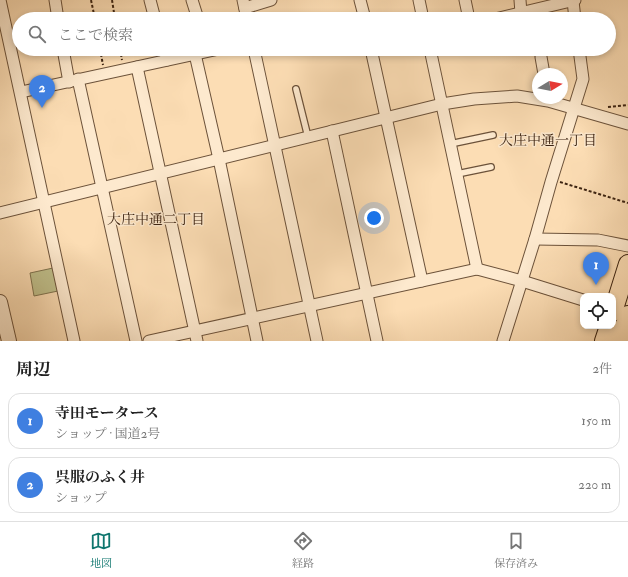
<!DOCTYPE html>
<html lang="ja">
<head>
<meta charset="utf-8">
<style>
  :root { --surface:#fff; --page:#f6f6f6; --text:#222; --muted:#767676; --line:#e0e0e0; --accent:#0f766e }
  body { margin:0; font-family:"IM FELL Double Pica","Noto Serif JP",serif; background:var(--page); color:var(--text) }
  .controls { position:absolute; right:12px; bottom:12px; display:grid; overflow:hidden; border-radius:8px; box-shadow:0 2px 6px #0003 }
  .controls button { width:36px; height:36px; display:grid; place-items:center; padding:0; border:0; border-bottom:1px solid var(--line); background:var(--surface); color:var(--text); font:20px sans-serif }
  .compass { position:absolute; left:532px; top:68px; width:36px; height:36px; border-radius:50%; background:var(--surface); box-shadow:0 2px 6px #0003; rotate:80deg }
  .you { position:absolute; left:374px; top:218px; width:14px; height:14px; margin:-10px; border:3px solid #fff; border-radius:50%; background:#1a73e8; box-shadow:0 0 0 6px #1a73e833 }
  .badge { display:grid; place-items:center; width:26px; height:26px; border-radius:50%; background:var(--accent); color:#fff; font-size:13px; font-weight:700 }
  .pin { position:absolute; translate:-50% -33px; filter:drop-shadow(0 1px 2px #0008) }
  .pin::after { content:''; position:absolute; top:21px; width:14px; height:12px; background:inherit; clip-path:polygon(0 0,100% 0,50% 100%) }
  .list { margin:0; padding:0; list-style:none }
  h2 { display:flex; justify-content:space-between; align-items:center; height:52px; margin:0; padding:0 16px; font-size:17px }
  h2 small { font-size:13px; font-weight:400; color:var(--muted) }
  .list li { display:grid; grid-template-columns:26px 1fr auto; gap:12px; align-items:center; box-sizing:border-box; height:56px; margin:0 8px 8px; padding:0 8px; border:1px solid var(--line); border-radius:12px }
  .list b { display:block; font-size:15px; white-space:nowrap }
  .list p { margin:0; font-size:13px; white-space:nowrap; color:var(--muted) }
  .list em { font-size:13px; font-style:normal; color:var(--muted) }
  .icon { flex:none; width:22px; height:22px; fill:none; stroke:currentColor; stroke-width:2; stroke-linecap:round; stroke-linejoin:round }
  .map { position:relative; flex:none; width:628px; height:341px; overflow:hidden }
  .search { position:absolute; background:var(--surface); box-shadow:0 2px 6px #0003; left:12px; right:12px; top:12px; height:44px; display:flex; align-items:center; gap:10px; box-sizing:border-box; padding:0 14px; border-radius:22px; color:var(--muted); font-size:15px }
  .sheet { height:180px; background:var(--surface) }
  nav { display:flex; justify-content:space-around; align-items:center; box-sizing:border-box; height:56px; border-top:1px solid var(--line); background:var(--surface); font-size:11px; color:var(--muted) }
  nav a { display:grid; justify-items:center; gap:2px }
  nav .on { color:var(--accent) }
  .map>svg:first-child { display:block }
  .green { fill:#c0c08c; stroke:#7e724e }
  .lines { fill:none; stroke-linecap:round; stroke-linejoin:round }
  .service-casing { stroke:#6c523a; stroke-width:8 }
  .minor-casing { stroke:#6c523a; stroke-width:13 }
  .tertiary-casing { stroke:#6c523a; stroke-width:16 }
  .trunk-casing { stroke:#3c2311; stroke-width:20 }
  .path { stroke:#3c2311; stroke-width:2; stroke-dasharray:3 2; stroke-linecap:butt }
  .service { stroke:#fde9ce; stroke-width:5.5 }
  .minor { stroke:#fde9ce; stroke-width:11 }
  .tertiary { stroke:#fde9ce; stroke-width:14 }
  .trunk { stroke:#fcddb4; stroke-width:18 }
  .labels { text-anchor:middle; stroke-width:3; stroke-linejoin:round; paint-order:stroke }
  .neighbourhood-label { font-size:14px; fill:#3c2311; stroke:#fde9ce }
</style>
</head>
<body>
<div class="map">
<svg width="628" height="341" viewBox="0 0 628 341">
  <rect width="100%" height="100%" fill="#fcddb4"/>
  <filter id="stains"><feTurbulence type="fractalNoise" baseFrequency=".005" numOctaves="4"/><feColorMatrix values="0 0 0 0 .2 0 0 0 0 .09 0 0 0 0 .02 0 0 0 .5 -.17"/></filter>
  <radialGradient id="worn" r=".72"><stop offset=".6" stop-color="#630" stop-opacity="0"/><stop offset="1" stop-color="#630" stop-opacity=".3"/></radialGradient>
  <path class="green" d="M53,268L58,291L34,296L30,273Z"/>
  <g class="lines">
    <g class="service-casing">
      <g id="service">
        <path d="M296,89L308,137"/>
        <path d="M450,144L493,135"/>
        <path d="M457,174L491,167"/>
      </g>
    </g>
    <g class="minor-casing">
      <g id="minor">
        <path d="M0,0L74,341"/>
        <path d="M55,0L58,19"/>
        <path d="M150,0L155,19"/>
        <path d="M192,0L198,19"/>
        <path d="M243,0L247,19"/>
        <path d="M360,0L365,19"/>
        <path d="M419,0L423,19"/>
        <path d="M465,0L469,19"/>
        <path d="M520,0L521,13"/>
        <path d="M573,1L575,19"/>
        <path d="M245,8L271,0"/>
        <path d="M495,19L575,0"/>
        <path d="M63,49L69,82"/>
        <path d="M164,49L167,60"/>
        <path d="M254,49L317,341"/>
        <path d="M371,49L422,281"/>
        <path d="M430,49L477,269"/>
        <path d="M195,54L219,159L257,341"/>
        <path d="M541,57L544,74"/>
        <path d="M137,67L197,341"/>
        <path d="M78,79L136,341"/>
        <path d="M21,92L219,49"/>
        <path d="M332,131L377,341"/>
        <path d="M0,213L442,104L474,99L517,96L548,101L628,124"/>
        <path d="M535,239L598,240L628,246"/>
        <path d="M149,341L477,269L522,281L583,300"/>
        <path d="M503,341L535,239L551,182L583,79L579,49"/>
      </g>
    </g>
    <g class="tertiary-casing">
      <path id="tertiary" d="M0,302L9,341"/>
    </g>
    <g class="trunk-casing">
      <g id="trunk">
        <path d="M613,312L628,264"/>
        <path d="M604,341L609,326"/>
        <path d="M620,341L628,315"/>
      </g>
    </g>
    <g class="path">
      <path d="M91,0L95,19"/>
      <path d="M112,0L115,19"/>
      <path d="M100,49L103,65"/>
      <path d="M120,49L122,60"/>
      <path d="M608,107L628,105"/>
      <path d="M560,182L628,203"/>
    </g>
    <use href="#service" class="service"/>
    <use href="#minor" class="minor"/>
    <use href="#tertiary" class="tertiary"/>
    <use href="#trunk" class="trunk"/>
  </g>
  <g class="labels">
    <g class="neighbourhood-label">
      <text x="548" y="145">大庄中通一丁目</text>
      <text x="156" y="224">大庄中通二丁目</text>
    </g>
  </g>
  <rect width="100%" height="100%" filter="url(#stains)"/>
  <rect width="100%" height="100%" fill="url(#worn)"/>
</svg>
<div class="controls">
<button><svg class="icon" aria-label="locate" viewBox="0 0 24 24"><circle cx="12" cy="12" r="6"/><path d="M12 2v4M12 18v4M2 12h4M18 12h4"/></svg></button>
</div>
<svg class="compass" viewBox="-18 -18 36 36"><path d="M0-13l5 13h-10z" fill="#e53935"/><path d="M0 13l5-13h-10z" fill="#767676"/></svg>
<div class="you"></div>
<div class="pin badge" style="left:596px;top:285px;background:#3f7fe0">1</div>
<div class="pin badge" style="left:42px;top:108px;background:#3f7fe0">2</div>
<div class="search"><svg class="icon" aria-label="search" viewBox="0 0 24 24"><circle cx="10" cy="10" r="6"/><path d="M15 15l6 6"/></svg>ここで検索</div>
</div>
<section class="sheet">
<h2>周辺<small>2件</small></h2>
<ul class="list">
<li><span class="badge" style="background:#3f7fe0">1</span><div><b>寺田モータース</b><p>ショップ · 国道2号</p></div><em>150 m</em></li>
<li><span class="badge" style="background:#3f7fe0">2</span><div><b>呉服のふく井</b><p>ショップ</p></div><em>220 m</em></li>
</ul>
</section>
<nav>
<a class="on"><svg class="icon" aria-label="map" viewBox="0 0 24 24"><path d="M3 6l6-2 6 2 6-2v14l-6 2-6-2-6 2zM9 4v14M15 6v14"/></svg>地図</a>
<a><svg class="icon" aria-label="directions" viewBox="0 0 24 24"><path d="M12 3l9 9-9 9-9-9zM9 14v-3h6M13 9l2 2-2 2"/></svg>経路</a>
<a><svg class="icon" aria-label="saved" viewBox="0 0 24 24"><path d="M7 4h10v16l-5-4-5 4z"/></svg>保存済み</a>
</nav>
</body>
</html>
